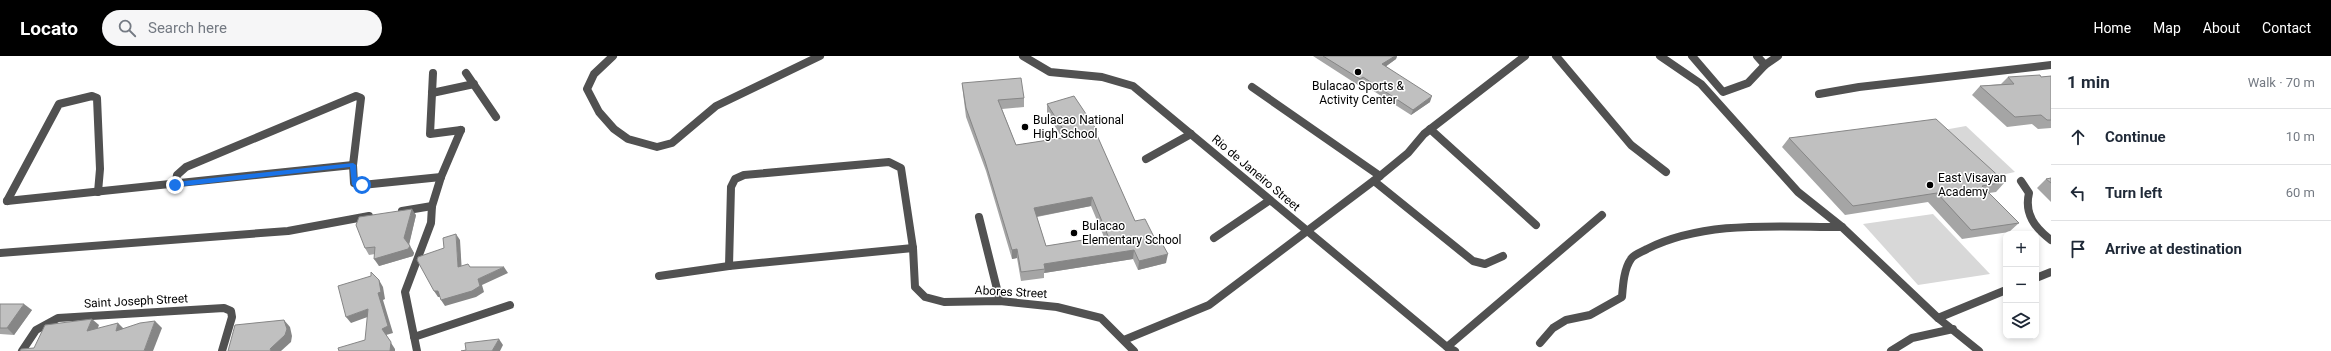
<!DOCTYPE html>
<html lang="en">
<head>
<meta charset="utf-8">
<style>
  :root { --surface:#fff; --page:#f6f6f7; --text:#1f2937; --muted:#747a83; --line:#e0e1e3; --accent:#000 }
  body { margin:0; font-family:Roboto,sans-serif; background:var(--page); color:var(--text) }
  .controls { position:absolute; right:12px; bottom:12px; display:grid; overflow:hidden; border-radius:8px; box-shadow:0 2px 6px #0003 }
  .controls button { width:36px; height:36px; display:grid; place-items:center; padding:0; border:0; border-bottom:1px solid var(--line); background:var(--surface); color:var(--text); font:20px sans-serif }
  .stop { position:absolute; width:12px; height:12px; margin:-9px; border:3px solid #1a73e8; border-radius:50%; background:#fff }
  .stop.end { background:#1a73e8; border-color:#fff; box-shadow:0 1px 4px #0008 }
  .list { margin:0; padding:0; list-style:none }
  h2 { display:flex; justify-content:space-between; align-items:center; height:52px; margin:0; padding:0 16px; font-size:17px }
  h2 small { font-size:13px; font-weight:400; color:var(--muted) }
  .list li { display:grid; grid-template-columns:26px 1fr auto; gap:12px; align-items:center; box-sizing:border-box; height:56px; padding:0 16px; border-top:1px solid var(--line) }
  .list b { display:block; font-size:15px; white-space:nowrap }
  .list em { font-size:13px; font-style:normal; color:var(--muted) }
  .icon { flex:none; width:22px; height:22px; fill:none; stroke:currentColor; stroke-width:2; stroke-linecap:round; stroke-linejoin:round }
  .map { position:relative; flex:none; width:2051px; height:295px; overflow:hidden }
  header { display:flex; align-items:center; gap:24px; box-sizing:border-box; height:56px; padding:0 20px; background:var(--accent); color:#fff }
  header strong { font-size:19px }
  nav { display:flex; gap:22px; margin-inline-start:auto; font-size:14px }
  .search { width:280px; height:36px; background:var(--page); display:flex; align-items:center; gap:10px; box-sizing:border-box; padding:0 14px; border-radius:22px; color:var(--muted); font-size:15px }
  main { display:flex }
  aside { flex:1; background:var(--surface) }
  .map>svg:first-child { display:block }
  .green { fill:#d8d8d8 }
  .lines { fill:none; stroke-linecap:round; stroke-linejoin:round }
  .service { stroke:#515151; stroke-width:8 }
  .minor { stroke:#515151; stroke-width:8 }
  .wall { fill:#a5a5a5; fill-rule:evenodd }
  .shaded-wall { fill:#868686 }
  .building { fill:#c0c0c0; stroke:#868686; fill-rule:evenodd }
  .route { fill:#1a73e8 }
  .poi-dot { fill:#000; stroke:#fff; stroke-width:1.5 }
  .labels { text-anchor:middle; stroke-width:3; stroke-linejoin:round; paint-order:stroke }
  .poi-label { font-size:12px; fill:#000; stroke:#fff; text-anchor:start }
  .street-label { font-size:12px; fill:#000; stroke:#fff }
</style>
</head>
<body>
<header>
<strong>Locato</strong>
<div class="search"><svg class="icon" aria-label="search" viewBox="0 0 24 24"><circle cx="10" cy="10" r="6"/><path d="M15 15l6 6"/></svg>Search here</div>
<nav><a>Home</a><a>Map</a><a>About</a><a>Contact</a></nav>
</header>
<main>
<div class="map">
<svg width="2051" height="295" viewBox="0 0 2051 295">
  <rect width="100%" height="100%" fill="#fff"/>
  <g class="green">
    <path d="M1966,70L2015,116L1987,122L1938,75Z"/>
    <path d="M1933,158L1990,218L1918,229L1863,168Z"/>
  </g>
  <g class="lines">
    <g class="service">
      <path d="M1146,103L1191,78"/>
      <path d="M1374,125L1473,205L1485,208L1503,200"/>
      <path d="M2021,125L2029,137C2024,158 2035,172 2051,184"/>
      <path d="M979,161L1000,245"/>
      <path d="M1214,182L1270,144"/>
      <path d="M2036,222L2051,216"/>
      <path d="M1938,262L2006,234"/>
      <path d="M1447,291L1602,159"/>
      <path d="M1891,295L1912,282L1953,273"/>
    </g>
    <g class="minor">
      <path d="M613,0L594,18L587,33L599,56L614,73L628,83L657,91L672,87L716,50L820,0"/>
      <path d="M1023,0L1050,16L1102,21L1133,30L1447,291L1455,295"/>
      <path d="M1556,0L1631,89L1666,116"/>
      <path d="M1660,0L1701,28L1798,136L1842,171L1938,262L1979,295"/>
      <path d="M1692,0L1723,36L1748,27L1765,9L1778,0"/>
      <path d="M1757,0L1765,9"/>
      <path d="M433,17L430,78L461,74"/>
      <path d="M466,17L496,61"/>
      <path d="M1252,31L1380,120"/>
      <path d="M432,37L474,28"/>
      <path d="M1819,38L1859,31L2051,9"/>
      <path d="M1430,73L1536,169"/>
      <path d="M175,129L177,119L186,111L356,40L361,42L353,109L354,127L362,129L441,121"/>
      <path d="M7,145L353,109"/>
      <path d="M7,145L59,48L92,40L97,42L100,113L98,136"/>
      <path d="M402,155L432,150"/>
      <path d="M0,197L288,175L369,160"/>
      <path d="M729,210L731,131L735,123L744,119L889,106L901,112L913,192L915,231L925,241L944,246L1000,245L1057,251L1101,262L1134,295"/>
      <path d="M659,220L729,210L913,192"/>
      <path d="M414,281L510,249"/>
      <path d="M1124,284L1209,249L1380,120L1408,97L1424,78L1525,0"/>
      <path d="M1540,287L1553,272L1566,264L1590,259L1622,241C1623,228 1624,213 1631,203C1634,198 1642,196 1647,193C1705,164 1778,171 1842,171"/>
      <path d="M22,295L36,274L58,262L224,252L231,255L232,261L222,295"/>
      <path d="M417,295L405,236L431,167L432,150L441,121L461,74"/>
    </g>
  </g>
  <g class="wall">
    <path d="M1313,0H1397L1396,3L1386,10L1430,46L1411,59L1361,27L1358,29Z"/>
    <path d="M2051,20V72L2038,73L2032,68L2007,71L1972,39L1980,30L2001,28L2008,21H2041Z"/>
    <path d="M962,27L1024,42V51L1002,53L1016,89L1062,82L1047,57V48L1098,82L1135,165L1166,207L1138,214L1133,203L1044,217V222L1021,225L1017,202L1012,203L986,115L966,61L963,37ZM1091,150L1104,181L1046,190L1037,161Z"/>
    <path d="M1789,82L2005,126L1996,136L1989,137L2019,167L2009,176L1962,183L1928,146L1845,159L1782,91Z"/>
    <path d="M2051,122V146L2037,132L2046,123Z"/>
    <path d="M416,159L409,188L414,197L413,200L379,210L375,198L369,199L365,192Z"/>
    <path d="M0,248L32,254L14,279L0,278Z"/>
  </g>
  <g class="shaded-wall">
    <path d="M1395,0H1397L1396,3L1381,14L1382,8Z"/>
    <path d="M1363,21L1361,27L1358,29L1360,23Z"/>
    <path d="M1432,40L1430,46L1411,59L1413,54Z"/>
    <path d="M1092,141L1091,150L1034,161V152Z"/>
    <path d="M412,153L416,159L409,189L404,182Z"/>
    <path d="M456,178L460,184L462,217L458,211Z"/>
    <path d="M410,190L414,197L413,200L379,210L374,203Z"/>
    <path d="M1017,193V202L1012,203V194Z"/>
    <path d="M1134,194L1133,203L1044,217L1045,213L1044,208Z"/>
    <path d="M1168,198L1166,207L1138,214L1139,205Z"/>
    <path d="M504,211L508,217L482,229L484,236L476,241L445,250L441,244L478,223Z"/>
    <path d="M379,224L383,231L385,243L383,244L393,277L386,279L395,293V295H390L382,273L378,237Z"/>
    <path d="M434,235H438L441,241H438Z"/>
    <path d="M24,248L32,254L14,279L7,272Z"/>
    <path d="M368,253L373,259L351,267L346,261Z"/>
    <path d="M92,263L99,269L94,282L87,275Z"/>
    <path d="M284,264L290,271L292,280L291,286L281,295H271L270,293Z"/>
    <path d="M155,265L162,272L153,295H144Z"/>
    <path d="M118,267L125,274L116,275Z"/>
    <path d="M499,283L503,289L500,295H492Z"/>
  </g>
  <g class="building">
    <path d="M1323,0H1395L1382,8L1432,40L1413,54L1363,21L1360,23Z"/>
    <path d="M2040,19L2041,21L2051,20V64H2047L2041,59L2015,61L1980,30L2014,28L2008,21Z"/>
    <path d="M1021,22L1024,42L998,44L1016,89L1068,81L1047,48L1074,40L1098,76L1096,77L1135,165L1145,163L1155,183L1159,182L1168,198L1139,205L1134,194L1044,208L1045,213L1021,216L1017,193L1012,194L985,105L966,52L962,27ZM1092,141L1108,180L1046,190L1034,152Z"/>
    <path d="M1936,63L2005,126L1982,130L2019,167L1971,174L1937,137L1853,150L1789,82Z"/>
    <path d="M2051,122V127L2046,123Z"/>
    <path d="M412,153L404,182L410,190L408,193L374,203L375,191L365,192L356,169L359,161Z"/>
    <path d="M456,178L458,211L468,208L470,211H504L478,223L480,230L472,235L441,244L438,235H434L417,204L418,201L444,192L443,182Z"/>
    <path d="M371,216L379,224L381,236L378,237L388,270L382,273L391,286L390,295H339L338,292L365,284L368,253L346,261L338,230L371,220Z"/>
    <path d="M0,248H24L7,272H0Z"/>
    <path d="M92,263L87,275L118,267L116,275L140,267L155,265L144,295H20L21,293L34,292L45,269Z"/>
    <path d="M284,264L287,273L285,279L270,293L271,295H228L235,269Z"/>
    <path d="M499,283L492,295H461L466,294L465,287Z"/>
  </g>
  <path class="route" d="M353,107L356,109L357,125L364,128V131L352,129L350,111L175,131L171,129L175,126Z"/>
  <g class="poi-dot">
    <circle cx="1358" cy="16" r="4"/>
    <circle cx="1025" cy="71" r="4"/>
    <circle cx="1930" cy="129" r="4"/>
    <circle cx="1074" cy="177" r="4"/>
  </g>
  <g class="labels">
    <g class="poi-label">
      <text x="1358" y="34" text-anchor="middle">Bulacao Sports &amp;<tspan x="1358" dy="14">Activity Center</tspan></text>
      <text x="1033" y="68">Bulacao National<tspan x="1033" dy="14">High School</tspan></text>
      <text x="1938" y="126">East Visayan<tspan x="1938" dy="14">Academy</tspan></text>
      <text x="1082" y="174">Bulacao<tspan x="1082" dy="14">Elementary School</tspan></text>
    </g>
    <g class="street-label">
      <text transform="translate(1256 117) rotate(40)" y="4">Rio de Janeiro Street</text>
      <text transform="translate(1011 236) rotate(3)" y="4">Abores Street</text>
      <text transform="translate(136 245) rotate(-3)" y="4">Saint Joseph Street</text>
    </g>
  </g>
</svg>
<div class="controls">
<button>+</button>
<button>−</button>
<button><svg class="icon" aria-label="layers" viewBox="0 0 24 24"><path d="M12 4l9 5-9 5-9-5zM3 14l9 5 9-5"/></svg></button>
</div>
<div class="stop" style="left:362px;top:129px"></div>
<div class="stop end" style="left:175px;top:129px"></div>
</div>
<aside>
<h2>1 min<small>Walk · 70 m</small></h2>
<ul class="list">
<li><svg class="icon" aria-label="ahead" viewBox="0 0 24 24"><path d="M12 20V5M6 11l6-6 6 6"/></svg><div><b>Continue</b></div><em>10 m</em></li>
<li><svg class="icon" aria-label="left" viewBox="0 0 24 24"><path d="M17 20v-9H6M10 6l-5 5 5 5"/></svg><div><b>Turn left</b></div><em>60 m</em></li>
<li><svg class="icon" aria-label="arrive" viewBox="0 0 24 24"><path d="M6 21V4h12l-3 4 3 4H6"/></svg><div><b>Arrive at destination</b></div></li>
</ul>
</aside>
</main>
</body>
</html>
